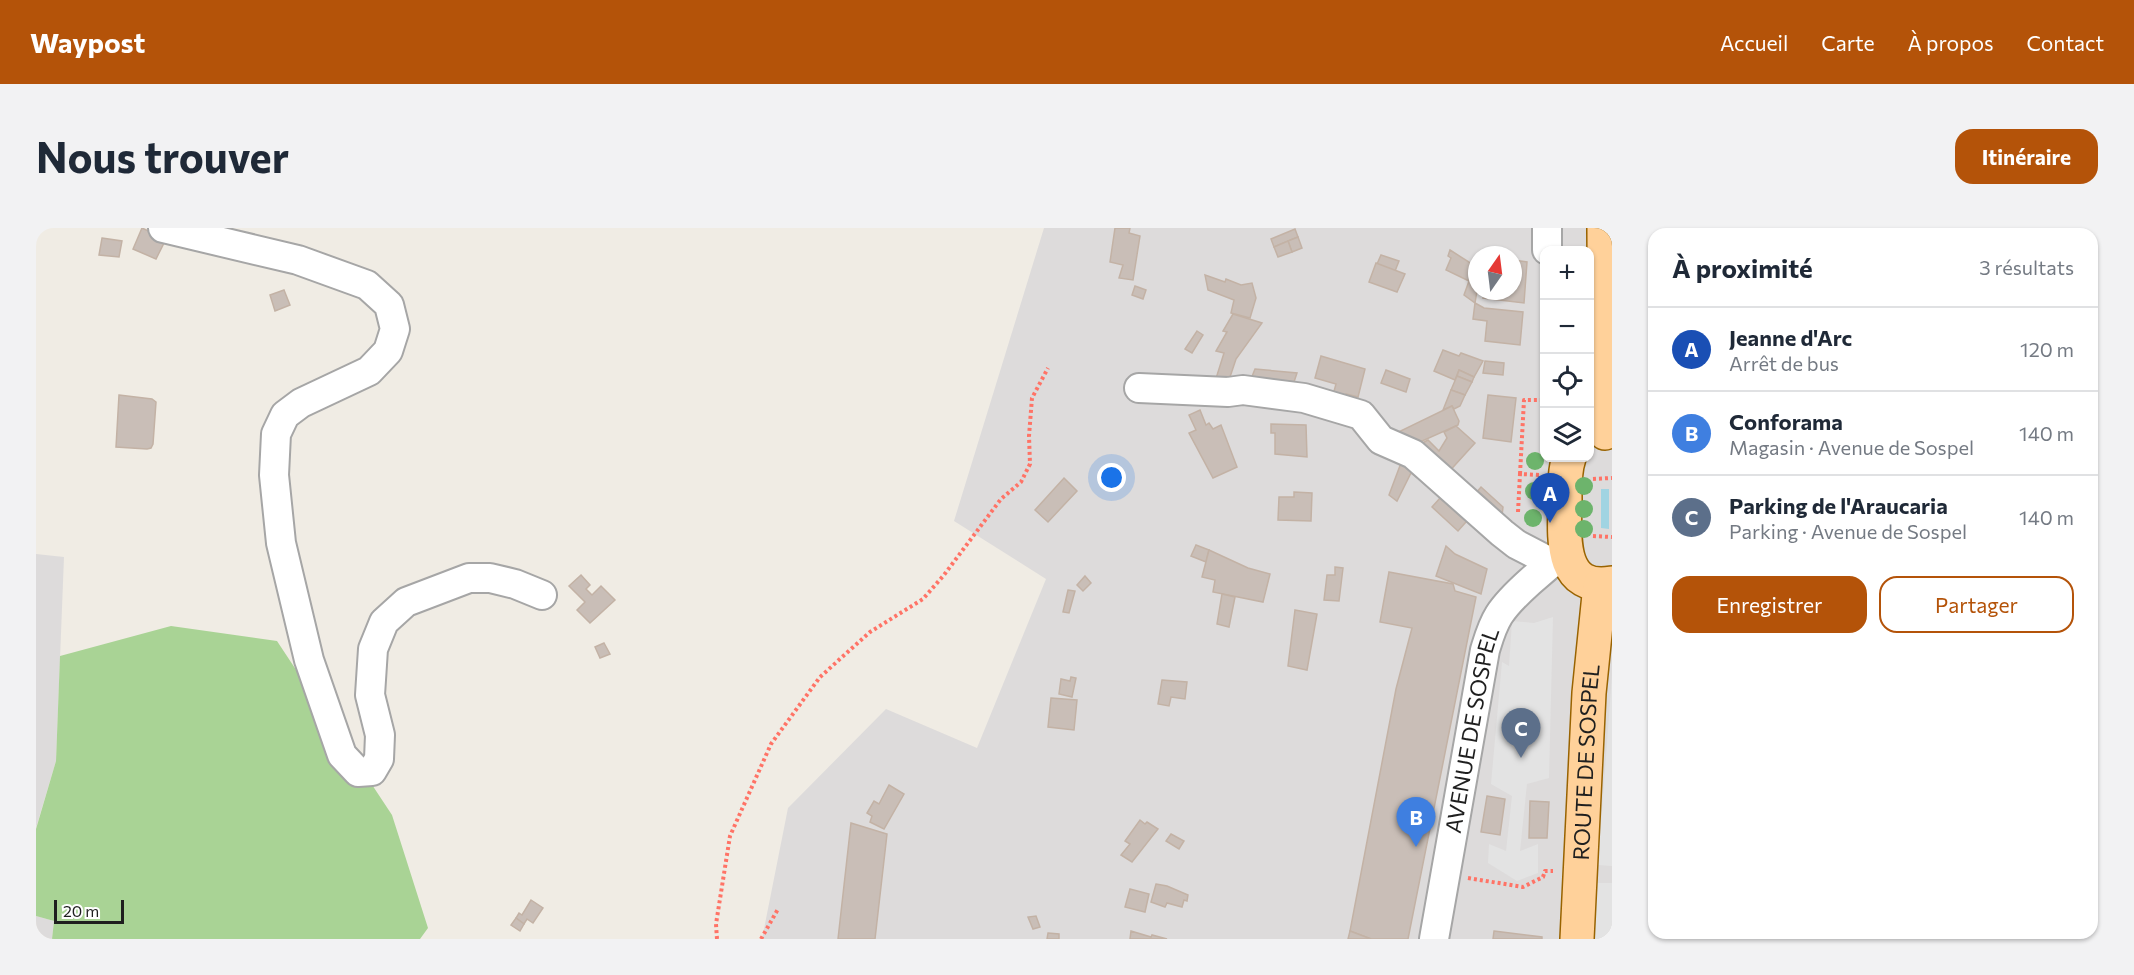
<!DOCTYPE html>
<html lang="fr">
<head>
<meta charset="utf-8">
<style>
  :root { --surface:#fff; --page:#f2f2f3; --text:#1f2937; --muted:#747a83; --line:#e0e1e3; --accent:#b45309 }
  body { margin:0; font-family:Commissioner,sans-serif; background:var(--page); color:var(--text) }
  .controls { position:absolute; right:18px; top:18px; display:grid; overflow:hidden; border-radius:12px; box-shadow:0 2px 4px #0004 }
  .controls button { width:54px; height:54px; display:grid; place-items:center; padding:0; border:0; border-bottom:2px solid var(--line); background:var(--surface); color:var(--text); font:30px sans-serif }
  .compass { position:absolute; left:1432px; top:18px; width:54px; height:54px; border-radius:50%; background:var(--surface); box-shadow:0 2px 4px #0004; rotate:14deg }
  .scale { position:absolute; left:18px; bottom:15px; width:70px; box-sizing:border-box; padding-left:6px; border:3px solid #1f1f1f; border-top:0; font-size:16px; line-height:21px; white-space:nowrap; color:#1f1f1f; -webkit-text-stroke:4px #fff; paint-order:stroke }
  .you { position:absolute; left:1076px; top:250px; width:21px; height:21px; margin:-15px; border:4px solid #fff; border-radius:50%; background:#1a73e8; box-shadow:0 0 0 9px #1a73e833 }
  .badge { display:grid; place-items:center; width:39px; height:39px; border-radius:50%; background:var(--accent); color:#fff; font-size:20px; font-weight:700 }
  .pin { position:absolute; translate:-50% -50px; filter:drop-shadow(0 2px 3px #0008) }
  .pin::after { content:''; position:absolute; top:32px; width:21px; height:18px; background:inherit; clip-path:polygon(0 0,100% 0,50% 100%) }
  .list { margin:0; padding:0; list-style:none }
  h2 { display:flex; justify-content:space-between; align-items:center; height:78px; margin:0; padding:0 24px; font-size:26px }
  h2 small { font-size:20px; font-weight:400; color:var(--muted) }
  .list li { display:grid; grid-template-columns:39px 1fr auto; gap:18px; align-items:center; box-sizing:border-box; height:84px; padding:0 24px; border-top:2px solid var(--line) }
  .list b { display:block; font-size:22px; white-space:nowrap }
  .list p { margin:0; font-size:20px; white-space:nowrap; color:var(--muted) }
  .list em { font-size:20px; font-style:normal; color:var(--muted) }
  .actions { display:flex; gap:12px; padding:18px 24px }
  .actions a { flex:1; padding:14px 0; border:2px solid var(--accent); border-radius:18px; text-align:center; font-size:21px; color:var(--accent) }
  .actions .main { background:var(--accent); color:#fff }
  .icon { flex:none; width:33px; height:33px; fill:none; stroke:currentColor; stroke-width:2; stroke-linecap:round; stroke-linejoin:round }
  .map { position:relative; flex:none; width:1576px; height:711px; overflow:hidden; border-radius:18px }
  header { display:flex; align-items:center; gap:36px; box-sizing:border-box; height:84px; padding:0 30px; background:var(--accent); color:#fff }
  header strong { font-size:28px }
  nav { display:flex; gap:33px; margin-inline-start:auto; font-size:21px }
  .intro { display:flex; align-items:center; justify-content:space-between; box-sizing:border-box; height:144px; padding:0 36px }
  h1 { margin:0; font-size:42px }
  .button { padding:15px 27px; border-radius:18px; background:var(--accent); color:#fff; font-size:21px; font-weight:700 }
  main { display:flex; gap:36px; padding:0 36px }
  aside { flex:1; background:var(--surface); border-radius:18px; box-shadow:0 2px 4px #0004 }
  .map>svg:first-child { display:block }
  .residential { fill:#dddbdb; fill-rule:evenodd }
  .forest { fill:#a9d395 }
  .parking { fill:#e3e3e3 }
  .water { fill:#a1d4e2 }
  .building { fill:#c9beb7; stroke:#c3b2a5; stroke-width:1.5 }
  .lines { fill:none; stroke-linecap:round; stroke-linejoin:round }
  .minor-casing { stroke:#a6a6a6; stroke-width:32 }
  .major-casing { stroke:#996300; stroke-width:36 }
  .path { stroke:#ff7366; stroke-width:4; stroke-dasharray:3 3; stroke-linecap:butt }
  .minor { stroke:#fff; stroke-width:28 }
  .major { stroke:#ffd19a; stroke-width:33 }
  .tree { fill:#6db46c }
  .labels { text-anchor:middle; stroke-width:4.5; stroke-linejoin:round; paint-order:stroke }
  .street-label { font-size:22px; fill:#1f1f1f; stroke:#fff }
</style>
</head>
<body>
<header>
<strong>Waypost</strong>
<nav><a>Accueil</a><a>Carte</a><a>À propos</a><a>Contact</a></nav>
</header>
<div class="intro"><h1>Nous trouver</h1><a class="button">Itinéraire</a></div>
<main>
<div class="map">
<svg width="1576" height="711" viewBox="0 0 1576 711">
  <rect width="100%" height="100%" fill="#f0ece4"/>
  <g class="residential">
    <path d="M1008,0H1576V711H726L752,580L850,481L941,520L1010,351L918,293ZM1508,22H1554V230H1508ZM1441,27H1477V63H1441Z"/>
    <path d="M0,326L28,329L20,533L0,600Z"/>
    <path d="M0,688L18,693L16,711H0Z"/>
  </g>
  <path class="forest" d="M135,398L241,413L356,587L392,700L384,711H16L18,693L0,688V601L20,533L24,428Z"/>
  <g class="parking">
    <path d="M1517,389L1513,550L1491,556L1484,623L1502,616V645L1481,653L1452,635L1453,616L1470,623L1476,568L1455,556L1466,434L1473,438L1476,393L1498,395Z"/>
    <path d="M1576,447V638L1562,637Z"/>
    <path d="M1560,655H1576V711H1556Z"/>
  </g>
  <path class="water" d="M1565,261H1573V301L1565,300Z"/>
  <g class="building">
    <path d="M106,0L130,11L120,31L97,21Z"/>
    <path d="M1079,0H1094L1093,5L1104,8L1097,52L1083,50L1087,37L1074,34Z"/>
    <path d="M1259,1L1262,9L1238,19L1235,11Z"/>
    <path d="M1262,9L1266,20L1256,24L1252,13Z"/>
    <path d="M66,10L86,13L83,29L63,27Z"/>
    <path d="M1252,13L1256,24L1242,29L1238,19Z"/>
    <path d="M1414,22L1439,38L1441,29V63L1439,75L1428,67L1433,53L1410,42L1415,30L1412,28Z"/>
    <path d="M1345,27L1363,33L1359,43L1341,36Z"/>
    <path d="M1477,32L1491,34L1488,75L1447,70L1449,63H1477Z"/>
    <path d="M1340,35L1369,46L1361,64L1333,54Z"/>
    <path d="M1169,47L1189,54L1190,51L1205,57L1216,55L1220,70L1214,90L1195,85L1198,72L1172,62Z"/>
    <path d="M1099,58L1110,62L1107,71L1096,67Z"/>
    <path d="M248,62L254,77L239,83L234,67Z"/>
    <path d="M1439,75L1448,80L1487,84L1484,117L1449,113L1451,93L1437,91Z"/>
    <path d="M1197,86L1226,95L1200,131L1191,158L1177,160L1188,125L1180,123L1191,104L1187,103Z"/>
    <path d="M1161,103L1167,107L1156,125L1149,121Z"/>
    <path d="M1407,122L1423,128L1425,125L1447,133L1438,149L1423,142L1419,152L1398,143Z"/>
    <path d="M1285,128L1329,141L1322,169L1310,166L1307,175L1297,167L1300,156L1279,150Z"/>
    <path d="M1449,133L1468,135L1467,147L1447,145Z"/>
    <path d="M1219,141L1261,145L1255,163L1213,156Z"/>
    <path d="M1350,142L1374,151L1370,164L1345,155Z"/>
    <path d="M1423,142L1438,149L1436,154L1421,148Z"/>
    <path d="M1421,148L1436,154L1429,167L1415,162Z"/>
    <path d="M1415,162L1429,167L1424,178L1418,181L1416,178L1407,182Z"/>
    <path d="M83,167L116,171L120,174L117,216L115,220L111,221L80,219Z"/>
    <path d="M1452,167L1480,170L1475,214L1447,210Z"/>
    <path d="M1416,178L1423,193L1422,197L1375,218L1350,210Z"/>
    <path d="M1164,182L1170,197L1173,195L1177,201L1185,197L1201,239L1177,250L1153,205L1160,202L1153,187Z"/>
    <path d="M1235,196L1270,197L1271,229L1239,226V205H1235Z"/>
    <path d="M1420,198L1439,215L1410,247L1377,220L1392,212L1403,223L1411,210L1408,204Z"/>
    <path d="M1368,227L1396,261L1375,245L1361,273L1353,267Z"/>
    <path d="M1028,250L1041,263L1012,294L999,282Z"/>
    <path d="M1445,259L1467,279L1465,296L1440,265Z"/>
    <path d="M1413,260L1438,285L1422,303L1396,279Z"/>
    <path d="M1258,264L1276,265L1275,293L1242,292L1243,269H1258Z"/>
    <path d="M1160,317L1173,322L1170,334L1155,328Z"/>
    <path d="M1410,318L1419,326L1451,341L1445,366L1400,348Z"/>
    <path d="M1173,322L1212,340L1234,346L1227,374L1177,364L1179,352L1166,349Z"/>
    <path d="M1299,339L1307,340L1303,373L1288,372L1291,347H1299Z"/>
    <path d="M1353,344L1417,356L1419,363L1440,369L1372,711H1335L1314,703L1360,461L1376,400L1344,394Z"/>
    <path d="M545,347L554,357L550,361L556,367L565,358L579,372L554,395L541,382L549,374L533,358Z"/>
    <path d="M1049,348L1055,355L1047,363L1041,357Z"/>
    <path d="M1032,362L1039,363L1033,385L1027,384Z"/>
    <path d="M1186,366L1199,369L1193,399L1181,396Z"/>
    <path d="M1259,382L1281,386L1271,442L1252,438Z"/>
    <path d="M568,415L574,426L564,430L559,419Z"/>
    <path d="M1035,449L1040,450L1036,469L1023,466L1025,451L1034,453Z"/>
    <path d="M1126,452L1151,454L1149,471L1135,469L1133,478L1122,476Z"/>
    <path d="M1015,470L1041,472L1038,502L1012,499Z"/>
    <path d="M853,557L868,566L848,601L834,594L836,588L831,585L838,573L843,576Z"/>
    <path d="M1451,568L1469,571L1464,607L1445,604Z"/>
    <path d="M1494,573L1513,574L1511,610H1493Z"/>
    <path d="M1104,592L1109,596L1111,594L1122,601L1096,634L1085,627L1094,616L1089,613Z"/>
    <path d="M815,595L851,606L839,711H802Z"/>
    <path d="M1135,606L1148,613L1143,621L1130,613Z"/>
    <path d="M1120,656L1131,658L1152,667L1151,673L1148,672L1146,679L1131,675L1129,679L1115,674Z"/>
    <path d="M1094,661L1113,666L1109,684L1089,679Z"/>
    <path d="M495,672L507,680L497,695L491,691L488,696L480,690L483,685L486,687Z"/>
    <path d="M1000,688L1004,699L997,701L992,689Z"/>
    <path d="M480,690L488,696L484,703L475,697Z"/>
    <path d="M1095,703L1115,709L1116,707L1131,711H1094Z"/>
    <path d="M1314,703L1335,711H1312Z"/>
    <path d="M1458,703L1506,709V711H1457Z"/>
    <path d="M1012,705L1023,706V711H1011Z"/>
  </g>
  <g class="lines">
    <g class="minor-casing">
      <g id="minor">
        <path d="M127,0L262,32L331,57L353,77L359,101L352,123L333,143L265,175L249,187L240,206L238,247L245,315L273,432L306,527L322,544L336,543L343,531L344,507L334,467L337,421L348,394L370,374L433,350H454L479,356L506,367"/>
        <path d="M1511,22V0"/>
        <path d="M1103,160L1192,164L1207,162L1268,170L1325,187L1345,212L1377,226L1466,305L1480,316L1516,335"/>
        <path id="s1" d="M1398,711L1449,422C1453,409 1456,398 1463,387C1476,367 1510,339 1529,325"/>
      </g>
    </g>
    <g class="major-casing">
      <g id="major">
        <path d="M1568,0L1569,205"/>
        <path d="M1533,230C1528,244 1529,260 1529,276C1528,310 1524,364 1576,355"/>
        <path id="s2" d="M1541,711L1553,465L1564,357"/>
      </g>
    </g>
    <g class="path">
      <path d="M1484,246L1488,172H1508"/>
      <path d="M1557,251L1576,250"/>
      <path d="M1482,284L1484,246L1503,247"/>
      <path d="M1557,308L1576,309"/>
      <path d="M1432,650L1487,659L1507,649L1509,643H1517"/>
      <path d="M681,711L680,696L694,608L735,516L784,449L834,404L887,371L908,347L965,271L985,254L994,236L993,208L996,170L1012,140"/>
      <path d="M725,711L742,681"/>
    </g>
    <use href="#minor" class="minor"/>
    <use href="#major" class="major"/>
  </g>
  <g class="tree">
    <circle cx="1499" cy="233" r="9"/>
    <circle cx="1548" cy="258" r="9"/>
    <circle cx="1498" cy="263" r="9"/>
    <circle cx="1548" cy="281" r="9"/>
    <circle cx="1497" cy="290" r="9"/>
    <circle cx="1548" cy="301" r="9"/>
  </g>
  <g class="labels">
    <g class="street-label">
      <text dy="8" stroke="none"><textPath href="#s1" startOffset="212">AVENUE DE SOSPEL</textPath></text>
      <text dy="8" stroke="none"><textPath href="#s2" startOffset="177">ROUTE DE SOSPEL</textPath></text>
    </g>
  </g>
</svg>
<div class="controls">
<button>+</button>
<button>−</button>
<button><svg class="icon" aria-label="locate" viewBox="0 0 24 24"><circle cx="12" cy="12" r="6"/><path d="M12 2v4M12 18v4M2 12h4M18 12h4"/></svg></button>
<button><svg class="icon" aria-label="layers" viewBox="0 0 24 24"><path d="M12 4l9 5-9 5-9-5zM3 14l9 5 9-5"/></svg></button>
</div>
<svg class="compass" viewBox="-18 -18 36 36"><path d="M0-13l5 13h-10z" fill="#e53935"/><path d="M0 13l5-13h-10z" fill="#747a83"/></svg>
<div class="scale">20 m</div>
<div class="you"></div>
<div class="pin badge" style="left:1514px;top:295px;background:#1a4fb4">A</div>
<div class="pin badge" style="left:1380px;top:619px;background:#3f7fe0">B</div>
<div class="pin badge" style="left:1485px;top:530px;background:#5c6f8a">C</div>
</div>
<aside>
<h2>À proximité<small>3 résultats</small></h2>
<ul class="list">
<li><span class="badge" style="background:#1a4fb4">A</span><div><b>Jeanne d'Arc</b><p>Arrêt de bus</p></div><em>120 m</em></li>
<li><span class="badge" style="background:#3f7fe0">B</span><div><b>Conforama</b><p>Magasin · Avenue de Sospel</p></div><em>140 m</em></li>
<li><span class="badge" style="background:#5c6f8a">C</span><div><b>Parking de l'Araucaria</b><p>Parking · Avenue de Sospel</p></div><em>140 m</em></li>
</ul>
<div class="actions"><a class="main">Enregistrer</a><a>Partager</a></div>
</aside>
</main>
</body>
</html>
